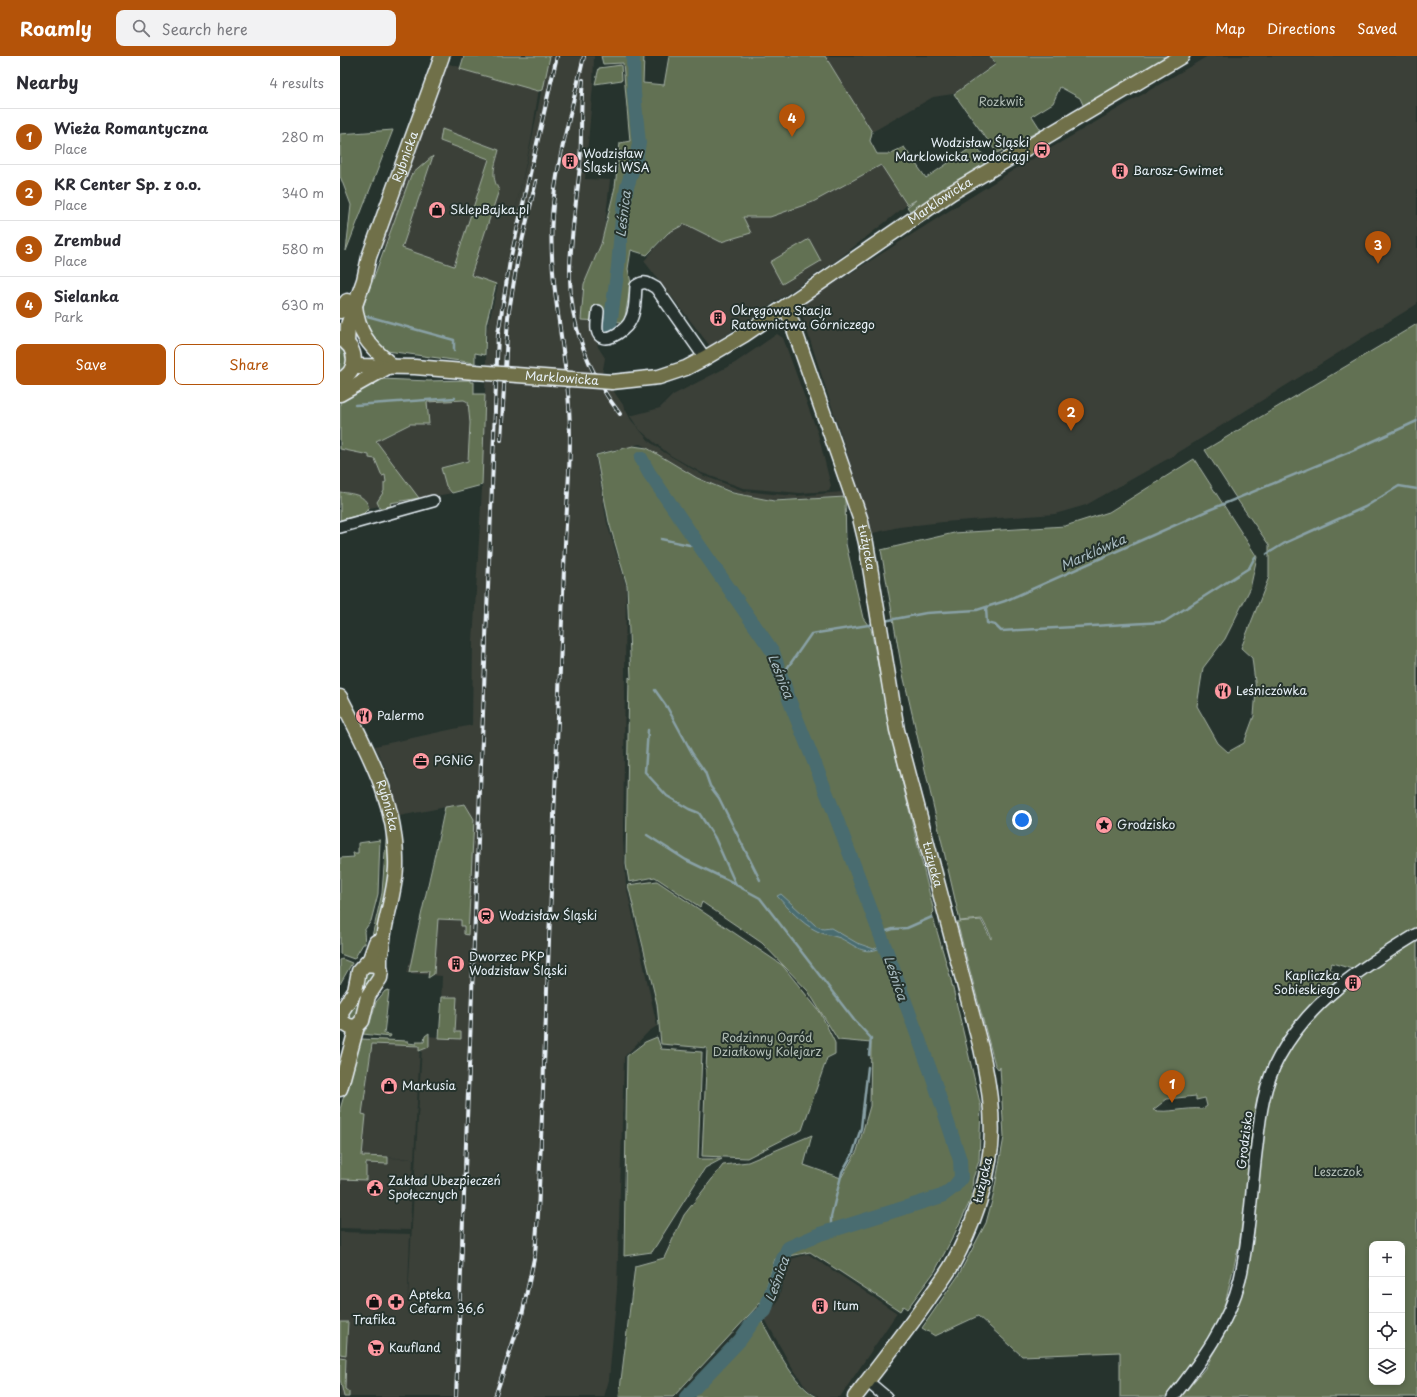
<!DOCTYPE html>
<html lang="en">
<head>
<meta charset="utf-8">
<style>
  :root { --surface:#fff; --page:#f2f2f3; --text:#2b2b33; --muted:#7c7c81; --line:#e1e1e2; --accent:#b45309 }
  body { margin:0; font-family:"Playpen Sans",sans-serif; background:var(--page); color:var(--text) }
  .controls { position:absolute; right:12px; bottom:12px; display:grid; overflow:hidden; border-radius:8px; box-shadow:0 2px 6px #0003 }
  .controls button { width:36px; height:36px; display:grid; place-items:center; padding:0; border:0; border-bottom:1px solid var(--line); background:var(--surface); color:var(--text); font:20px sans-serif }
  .you { position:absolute; left:682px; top:764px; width:14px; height:14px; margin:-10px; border:3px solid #fff; border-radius:50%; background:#1a73e8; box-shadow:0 0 0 6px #1a73e833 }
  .badge { display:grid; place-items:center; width:26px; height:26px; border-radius:50%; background:var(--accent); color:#fff; font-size:13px; font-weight:700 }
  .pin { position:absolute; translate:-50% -33px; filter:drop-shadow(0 1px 2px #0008) }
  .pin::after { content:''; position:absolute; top:21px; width:14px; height:12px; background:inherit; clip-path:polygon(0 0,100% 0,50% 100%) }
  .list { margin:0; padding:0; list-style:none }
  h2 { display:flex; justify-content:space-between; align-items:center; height:52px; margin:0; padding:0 16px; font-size:17px }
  h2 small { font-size:13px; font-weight:400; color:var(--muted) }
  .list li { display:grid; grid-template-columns:26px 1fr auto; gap:12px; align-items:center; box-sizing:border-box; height:56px; padding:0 16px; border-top:1px solid var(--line) }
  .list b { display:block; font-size:15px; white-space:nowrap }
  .list p { margin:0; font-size:13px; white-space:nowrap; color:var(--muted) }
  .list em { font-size:13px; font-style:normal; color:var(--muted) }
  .actions { display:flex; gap:8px; padding:12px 16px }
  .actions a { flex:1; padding:9px 0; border:1px solid var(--accent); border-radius:8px; text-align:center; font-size:14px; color:var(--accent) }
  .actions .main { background:var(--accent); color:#fff }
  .icon { flex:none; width:22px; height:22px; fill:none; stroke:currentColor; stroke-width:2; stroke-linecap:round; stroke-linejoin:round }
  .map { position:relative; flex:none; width:1077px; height:1341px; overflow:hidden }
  header { display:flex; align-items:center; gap:24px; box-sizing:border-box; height:56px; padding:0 20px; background:var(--accent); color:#fff }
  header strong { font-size:19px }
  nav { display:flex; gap:22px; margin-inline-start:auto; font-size:14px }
  .search { width:280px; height:36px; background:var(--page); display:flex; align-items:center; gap:10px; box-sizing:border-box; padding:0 14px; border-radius:8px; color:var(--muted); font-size:15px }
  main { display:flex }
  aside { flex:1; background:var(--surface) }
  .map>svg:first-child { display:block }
  .built { fill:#3b4039 }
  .green { fill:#627152; stroke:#a5b1a5; fill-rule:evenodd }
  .water { fill:#4a6c70; stroke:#89a1a6 }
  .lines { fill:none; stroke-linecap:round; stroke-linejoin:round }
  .stream { stroke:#89a1a6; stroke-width:2.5 }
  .river { stroke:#4a6c70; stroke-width:14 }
  .minor-casing { stroke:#e8f1f8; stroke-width:14 }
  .major-casing { stroke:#e8f1f8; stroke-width:17 }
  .minor { stroke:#26332d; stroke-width:11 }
  .major { stroke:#6f704a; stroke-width:14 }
  .rail-casing { stroke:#e8f1f8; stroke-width:4 }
  .rail { stroke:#26332d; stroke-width:2.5; stroke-dasharray:8; stroke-linecap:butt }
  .major-bridge-casing { stroke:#e8f1f8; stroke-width:17; stroke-linecap:butt }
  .major-bridge { stroke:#6f704a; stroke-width:14 }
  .labels { text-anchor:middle; stroke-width:4; stroke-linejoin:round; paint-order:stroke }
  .park-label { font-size:12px; fill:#b2beb6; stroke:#26332d }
  .poi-label { font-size:12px; fill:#e8f1f8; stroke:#26332d; text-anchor:start }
  .street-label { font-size:12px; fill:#e8f1f8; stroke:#26332d }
  .water-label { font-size:13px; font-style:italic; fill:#a9bcc2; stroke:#26332d }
</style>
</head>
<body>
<header>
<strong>Roamly</strong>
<div class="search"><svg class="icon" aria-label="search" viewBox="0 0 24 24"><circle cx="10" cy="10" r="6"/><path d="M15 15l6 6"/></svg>Search here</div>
<nav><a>Map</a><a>Directions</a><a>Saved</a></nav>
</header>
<main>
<aside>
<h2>Nearby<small>4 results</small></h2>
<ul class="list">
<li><span class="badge">1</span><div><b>Wieża Romantyczna</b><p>Place</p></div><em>280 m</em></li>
<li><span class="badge">2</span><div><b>KR Center Sp. z o.o.</b><p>Place</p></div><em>340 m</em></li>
<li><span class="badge">3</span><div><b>Zrembud</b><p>Place</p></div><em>580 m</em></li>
<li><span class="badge">4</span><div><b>Sielanka</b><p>Park</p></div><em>630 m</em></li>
</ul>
<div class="actions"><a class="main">Save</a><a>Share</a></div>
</aside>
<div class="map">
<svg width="1077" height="1341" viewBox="0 0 1077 1341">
  <rect width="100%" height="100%" fill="#26332d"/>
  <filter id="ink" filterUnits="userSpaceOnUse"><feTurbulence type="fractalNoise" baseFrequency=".025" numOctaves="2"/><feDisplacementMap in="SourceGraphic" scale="8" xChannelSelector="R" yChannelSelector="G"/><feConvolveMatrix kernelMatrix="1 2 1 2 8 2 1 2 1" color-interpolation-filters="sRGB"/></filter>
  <g filter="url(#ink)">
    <g class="built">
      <path d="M208,0H254L253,29L245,123L270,124L254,267L258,291L265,302L262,318L283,349L291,364L310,386L325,397L364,420L383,427L404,435L432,438L458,440L503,436L504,441L429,444L402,439L359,423L300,388L255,398L267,467L286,530L283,785L286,829L317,970L309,975L284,1001L277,1233L269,1324L264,1341H0V1176L70,1178L67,1260L82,990L86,980L100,981L102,920L67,917L89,833L106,753L127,747L59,760L48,718L35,690L132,669L133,586L142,433L147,273L158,229L41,189L105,7L199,32L191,84L174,161L192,83Z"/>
      <path d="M485,0H650L655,8L613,38L593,41L532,76Z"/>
      <path d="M868,0H1077V248L831,401L746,449L715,458L603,466L559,471L533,477L459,250L672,115Z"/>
      <path d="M541,109L567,149L497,204L370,290L304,205L328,177L345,168L382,186L403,161L473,146Z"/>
      <path d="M437,278L443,282L478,378L491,430L489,435L460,437L403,432L362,417L330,399L314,386L299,373L290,360L320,352L333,339L395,307Z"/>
      <path d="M124,344L128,346L130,367L128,405L110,408L106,430L112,437L29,452L13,438L0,436V379L46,381L70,368H89L86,346Z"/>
      <path d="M29,987L80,990L74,1103L22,1100L26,1059L8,1058Z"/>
      <path d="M0,1100L73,1103L70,1174L0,1172Z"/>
      <path d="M468,1198L557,1257L500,1341H480L468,1334L450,1308L425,1263L438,1246L448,1204Z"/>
    </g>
    <g class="green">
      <path d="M124,0H210L203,34L198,35L120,13Z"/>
      <path d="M261,0H304L303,27L324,29L329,0H485L532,76L530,85L537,98H549L564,91L586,122L635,89L644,100V110L571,156L567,151L576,144L567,149L541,109L473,146L430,161H403L411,177L381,186L345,168L328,177L307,199L291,194L288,213L291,227L284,266L241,264L244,228L261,188L275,131L280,87L290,85L283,7L263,8Z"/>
      <path d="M650,0H827L744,51L740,42L720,31L713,47L692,60L701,74L657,97L614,38L656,8Z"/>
      <path d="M281,9L282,24L255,28L259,12Z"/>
      <path d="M102,73L159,94C155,110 150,119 159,134L131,219L156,228L146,268L145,299L135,297V307L47,295C33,284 23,270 23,251L71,119L93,100L62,192L114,210L149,103L100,85Z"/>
      <path d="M53,74L6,195L11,149L0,120V78Z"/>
      <path d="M469,183L481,205L442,228L430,206Z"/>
      <path d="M1077,268V873L1012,913L992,907L989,913L996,916L999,924L943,981L919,1045L899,1189L883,1256L857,1306L826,1341H780V1296L682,1300L638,1260L595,1280L582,1272L618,1220L646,1167L653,1141L664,1081L660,1011L659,1014L655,1009L617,866L641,864L651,883V880L642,863L620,865L562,614L541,494L614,477L725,470L769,456L854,403L917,501L910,533L885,583L863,612L857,650L878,687L888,696L904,687L914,660L916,634L912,602L901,592L929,521V489L894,439L865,394ZM856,1040V1044L865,1042L867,1050L863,1053C845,1051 827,1058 813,1054L827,1043Z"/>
      <path d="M0,287L2,288L9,306L0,319Z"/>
      <path d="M41,323L89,325L130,324V326H134V338H145L142,429L112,437L106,430L101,412L128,405L130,367L128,346L124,344L87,346L89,368H70L36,385L79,442L50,447L51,450L40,452L37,446L44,435V427L46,426L45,419L42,420L35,403L29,402V399L0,393V346Z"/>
      <path d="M293,390L307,392L357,422L393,437L434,445L505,441L506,488L523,562L531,573L554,692L594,856L592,858L610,920L641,1051L639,1105L633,1122L631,1143L615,1177L595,1215L567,1253L563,1250L560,1255L470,1196L435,1203L426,1232L432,1233L425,1235L422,1245L333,1341H279L295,1210L324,1202L344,1159L383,1109L408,1106L472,1079L464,1109L501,1122L517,1095L530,1050L531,987L498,984L468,935L422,887L362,846L360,851L315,821L289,826L286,808L289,621L291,623L287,529L269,466L256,399Z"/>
      <path d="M0,436C13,438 25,438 29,452L23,458L0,464Z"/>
      <path d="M125,748L134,763L128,879L124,878V870H121V864L98,863L94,918L88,922L89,915L69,916C80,860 94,806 105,751Z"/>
      <path d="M47,771L49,817L41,861L32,890L30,889L42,837Z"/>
      <path d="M40,784L38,838L31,865L24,875L25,888H23L14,903L0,898V802L14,801L13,797H18V787Z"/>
      <path d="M317,825L442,909L480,956L495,987V998L487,1002L462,1074L407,1102L362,1100L367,992L321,988L317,948L288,829Z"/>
      <path d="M1077,883V1341H841L866,1311L895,1257L910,1189L927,1046L951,986L992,944L1007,932C1013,935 1017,935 1022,929L1021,921ZM1032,1188H1062V1326H1032Z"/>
      <path d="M2,903L12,907L0,928V904Z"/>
      <path d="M27,914L35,916L16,963L9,965L8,952Z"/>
      <path d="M49,934L44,978L51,979L50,981L23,978L30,967L36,946L45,935Z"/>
      <path d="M102,941H117L115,976H121V983L99,982Z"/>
      <path d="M89,977V991L79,995V990L32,988L22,1058L26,1059L22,1100L48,1101V1108L26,1107V1124L1,1123L0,1128V1053L21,983L68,985V987L76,988V986H84L85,980Z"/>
      <path d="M317,981L321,993L362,996L358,1103H382L365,1112L312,1196L284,1200L287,1000L305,986Z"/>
      <path d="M421,1264C435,1288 452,1328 477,1341H352L408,1281Z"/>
      <path d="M0,1266H8L6,1299L0,1298Z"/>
      <path d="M0,1301L6,1302L5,1333L9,1336V1341H4L0,1323Z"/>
    </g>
    <path class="water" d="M441,838L475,869L483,873L491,872L517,887L534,893L544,887L545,890C524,901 518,891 500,882C492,879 484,879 477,875C462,868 448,852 437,840Z"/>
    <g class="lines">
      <g class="stream">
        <path d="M27,260L114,284V295"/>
        <path d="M15,349L115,342"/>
        <path d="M321,483L359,491"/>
        <path d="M927,498L945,487L1025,451L1059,430L1077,433"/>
        <path d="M646,552L647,567L655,569L661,575L824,566L909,512L915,501"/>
        <path d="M544,565L586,557L637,554L665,545L869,454L1012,395L1077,365"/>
        <path d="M441,621L471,578L535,568"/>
        <path d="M315,634L327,651L352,697L365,716L370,730L379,742L420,824"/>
        <path d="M308,674L305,716L327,740L349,753L359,757L375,782L396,829L420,842L514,964L531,982L529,999"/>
        <path d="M307,779L346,804L396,828"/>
        <path d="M540,877L553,873L567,872L592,861"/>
        <path d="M491,1175V1161L502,1116L513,1097L521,1072L528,1011"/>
      </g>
      <g class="river">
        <path d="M270,270L278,211L282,161L287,131L296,103L299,87L294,37L293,0"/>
        <path d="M301,402L309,417L433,596L450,646L489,743L548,899L592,1019L620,1104L621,1122L614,1131L602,1140L480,1178L448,1192L441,1207L425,1255L415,1263L400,1284L346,1341"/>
      </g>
      <g class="minor-casing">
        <g id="minor">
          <path d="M258,255C258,260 256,268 257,274C261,292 284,275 289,267C296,256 295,242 296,230C304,224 308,227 316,232L365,302"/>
          <path d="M0,471L93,445"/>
          <path d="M527,1325L546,1341"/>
          <path d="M833,1341C861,1305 889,1268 900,1223C910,1180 911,1133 917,1089C920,1059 924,1028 939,1001C971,943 1022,912 1077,878"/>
        </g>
      </g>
      <g class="major-casing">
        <g id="major">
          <path d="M15,250C18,276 28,289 48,306"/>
          <path id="s1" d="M446,250L520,462L526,487L557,674L641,992C648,1024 654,1058 651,1091C646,1132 632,1173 612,1209C605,1221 596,1232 588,1244C565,1277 540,1309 515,1341"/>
          <path d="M0,255L7,245"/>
          <path id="s2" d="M7,287L8,269L24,224L29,201L102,0"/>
          <path d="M13,310L75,311L135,316"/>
          <path d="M0,324C19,315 18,292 0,282"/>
          <path id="s3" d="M272,326L319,321L346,312L365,302L404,279L611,137L842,0"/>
          <path d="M0,338L46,312"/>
          <path id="s4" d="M0,641C28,696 58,748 56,812C55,831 50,848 46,866C43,878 43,890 40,902V912"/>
          <path d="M26,908L37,909L41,915L40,922L28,940L22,965L17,970L10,971L2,966L1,956L15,935L19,915L30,903L36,886"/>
          <path d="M0,1033L17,970"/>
        </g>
      </g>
      <use href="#minor" class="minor"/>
      <use href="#major" class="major"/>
      <g class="rail-casing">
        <g id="rail">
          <path d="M243,24C240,52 242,80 240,109C237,145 230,181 230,217C229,268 249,318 280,358"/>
          <path d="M161,384L168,261L177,207L196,125"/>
          <path d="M116,1341L158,278L170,205L217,0"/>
          <path d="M155,1341L182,1259L195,1198L198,1158L225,488C227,442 232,397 229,350C225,286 208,224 212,160C216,106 232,53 244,0"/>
        </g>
      </g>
      <use href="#rail" class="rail"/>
      <g class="major-bridge-casing">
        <g id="major-bridge">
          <path id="s5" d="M135,316L272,326"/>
        </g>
      </g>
      <use href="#major-bridge" class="major-bridge"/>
    </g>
  </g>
  <defs>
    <g id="bus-disc" transform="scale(0.9)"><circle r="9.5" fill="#ff9aa2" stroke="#26332d"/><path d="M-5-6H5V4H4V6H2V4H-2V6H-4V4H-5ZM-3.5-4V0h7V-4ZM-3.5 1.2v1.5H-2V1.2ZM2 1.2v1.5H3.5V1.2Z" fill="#111"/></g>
    <g id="building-disc" transform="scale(0.9)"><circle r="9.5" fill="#ff9aa2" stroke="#26332d"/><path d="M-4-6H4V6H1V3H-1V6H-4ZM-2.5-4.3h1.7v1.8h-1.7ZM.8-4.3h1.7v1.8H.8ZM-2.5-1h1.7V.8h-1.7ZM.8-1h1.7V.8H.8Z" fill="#111"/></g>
    <g id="shop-disc" transform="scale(0.9)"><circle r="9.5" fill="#ff9aa2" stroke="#26332d"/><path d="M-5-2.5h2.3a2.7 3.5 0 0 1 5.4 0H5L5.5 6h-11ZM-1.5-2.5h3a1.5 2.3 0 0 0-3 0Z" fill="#111"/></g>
    <g id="restaurant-disc" transform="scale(0.9)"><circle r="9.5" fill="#ff9aa2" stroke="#26332d"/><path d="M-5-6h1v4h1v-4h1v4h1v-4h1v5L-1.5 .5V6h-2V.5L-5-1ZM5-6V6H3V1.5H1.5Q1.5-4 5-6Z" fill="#111"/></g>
    <g id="office-disc" transform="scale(0.9)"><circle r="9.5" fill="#ff9aa2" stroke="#26332d"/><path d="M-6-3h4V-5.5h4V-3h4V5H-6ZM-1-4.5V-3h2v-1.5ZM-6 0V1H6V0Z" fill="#111"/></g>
    <g id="sight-disc" transform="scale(0.9)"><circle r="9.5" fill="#ff9aa2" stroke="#26332d"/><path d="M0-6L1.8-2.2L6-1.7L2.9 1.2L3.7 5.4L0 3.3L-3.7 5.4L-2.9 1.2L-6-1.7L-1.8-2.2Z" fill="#111"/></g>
    <g id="station-disc" transform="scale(0.9)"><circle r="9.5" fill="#ff9aa2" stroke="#26332d"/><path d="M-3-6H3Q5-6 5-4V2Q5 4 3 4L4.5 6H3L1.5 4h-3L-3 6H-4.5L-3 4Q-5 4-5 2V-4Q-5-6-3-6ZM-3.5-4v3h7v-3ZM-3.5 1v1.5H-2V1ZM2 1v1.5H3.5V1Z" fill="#111"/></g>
    <g id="civic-disc" transform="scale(0.9)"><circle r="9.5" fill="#ff9aa2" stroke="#26332d"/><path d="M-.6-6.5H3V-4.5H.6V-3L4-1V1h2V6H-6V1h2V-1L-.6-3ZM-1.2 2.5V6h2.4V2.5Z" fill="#111"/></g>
    <g id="pharmacy-disc" transform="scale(0.9)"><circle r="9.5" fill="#ff9aa2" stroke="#26332d"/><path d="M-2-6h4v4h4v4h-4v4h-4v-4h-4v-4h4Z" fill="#111"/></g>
    <g id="supermarket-disc" transform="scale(0.9)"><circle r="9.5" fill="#ff9aa2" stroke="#26332d"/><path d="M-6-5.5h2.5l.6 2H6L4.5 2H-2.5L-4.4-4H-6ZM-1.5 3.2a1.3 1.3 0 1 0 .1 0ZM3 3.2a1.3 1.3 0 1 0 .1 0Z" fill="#111"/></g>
  </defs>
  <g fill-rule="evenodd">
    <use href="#bus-disc" x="702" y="94"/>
    <use href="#building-disc" x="230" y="105"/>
    <use href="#building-disc" x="780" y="115"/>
    <use href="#shop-disc" x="97" y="154"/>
    <use href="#building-disc" x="378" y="262"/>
    <use href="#restaurant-disc" x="883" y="635"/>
    <use href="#restaurant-disc" x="24" y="660"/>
    <use href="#office-disc" x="81" y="705"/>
    <use href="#sight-disc" x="764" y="769"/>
    <use href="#station-disc" x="146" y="860"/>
    <use href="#building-disc" x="116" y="908"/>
    <use href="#building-disc" x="1013" y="927"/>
    <use href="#shop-disc" x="49" y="1030"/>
    <use href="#civic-disc" x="35" y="1132"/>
    <use href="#shop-disc" x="34" y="1246"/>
    <use href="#pharmacy-disc" x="56" y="1246"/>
    <use href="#building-disc" x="480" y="1250"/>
    <use href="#supermarket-disc" x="36" y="1292"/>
  </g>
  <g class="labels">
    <g class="park-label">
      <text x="661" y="50">Rozkwit</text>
      <text x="427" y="986">Rodzinny Ogród<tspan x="427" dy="14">Działkowy Kolejarz</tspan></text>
      <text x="998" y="1120">Leszczok</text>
    </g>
    <g class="poi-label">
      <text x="689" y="91" text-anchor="end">Wodzisław Śląski<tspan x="689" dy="14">Marklowicka wodociągi</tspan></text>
      <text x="243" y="102">Wodzisław<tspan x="243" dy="14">Śląski WSA</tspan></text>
      <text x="793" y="119">Barosz-Gwimet</text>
      <text x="110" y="158">SklepBajka.pl</text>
      <text x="391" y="259">Okręgowa Stacja<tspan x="391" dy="14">Ratownictwa Górniczego</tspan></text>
      <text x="896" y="639">Leśniczówka</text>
      <text x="37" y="664">Palermo</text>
      <text x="94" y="709">PGNiG</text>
      <text x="777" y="773">Grodzisko</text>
      <text x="159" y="864">Wodzisław Śląski</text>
      <text x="129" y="905">Dworzec PKP<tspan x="129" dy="14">Wodzisław Śląski</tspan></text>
      <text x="1000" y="924" text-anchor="end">Kapliczka<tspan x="1000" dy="14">Sobieskiego</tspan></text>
      <text x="62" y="1034">Markusia</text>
      <text x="48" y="1129">Zakład Ubezpieczeń<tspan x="48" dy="14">Społecznych</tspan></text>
      <text x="69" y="1243">Apteka<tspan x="69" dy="14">Cefarm 36,6</tspan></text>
      <text x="493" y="1254">Itum</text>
      <text x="34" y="1268" text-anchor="middle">Trafika</text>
      <text x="49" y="1296">Kaufland</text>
    </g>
    <g class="street-label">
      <text dy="4" stroke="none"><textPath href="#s2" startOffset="196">Rybnicka</textPath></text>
      <text dy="4" stroke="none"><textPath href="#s3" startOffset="380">Marklowicka</textPath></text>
      <text dy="4" stroke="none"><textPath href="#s5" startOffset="87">Marklowicka</textPath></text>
      <text dy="4" stroke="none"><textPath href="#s1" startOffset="255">Łużycka</textPath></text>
      <text dy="4" stroke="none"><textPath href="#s4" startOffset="119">Rybnicka</textPath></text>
      <text dy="4" stroke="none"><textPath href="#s1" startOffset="579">Łużycka</textPath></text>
      <text transform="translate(905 1084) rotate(-83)" y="4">Grodzisko</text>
      <text transform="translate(643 1124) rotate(-77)" y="4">Łużycka</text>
    </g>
    <g class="water-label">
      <text transform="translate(283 158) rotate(-83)" y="5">Leśnica</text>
      <text transform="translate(753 496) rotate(-24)" y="5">Marklówka</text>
      <text transform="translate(441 620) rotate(68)" y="5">Leśnica</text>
      <text transform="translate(556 922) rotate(71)" y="5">Leśnica</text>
      <text transform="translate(437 1223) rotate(-70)" y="5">Leśnica</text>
    </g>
  </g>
</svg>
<div class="controls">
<button>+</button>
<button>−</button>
<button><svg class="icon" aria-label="locate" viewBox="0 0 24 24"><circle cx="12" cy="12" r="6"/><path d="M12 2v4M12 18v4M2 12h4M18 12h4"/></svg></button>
<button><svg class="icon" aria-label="layers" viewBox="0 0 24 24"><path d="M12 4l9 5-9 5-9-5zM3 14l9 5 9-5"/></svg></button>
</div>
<div class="you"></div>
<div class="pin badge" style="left:832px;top:1047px">1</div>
<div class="pin badge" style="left:731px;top:375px">2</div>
<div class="pin badge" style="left:1038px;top:208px">3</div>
<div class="pin badge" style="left:452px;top:81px">4</div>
</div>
</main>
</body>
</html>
